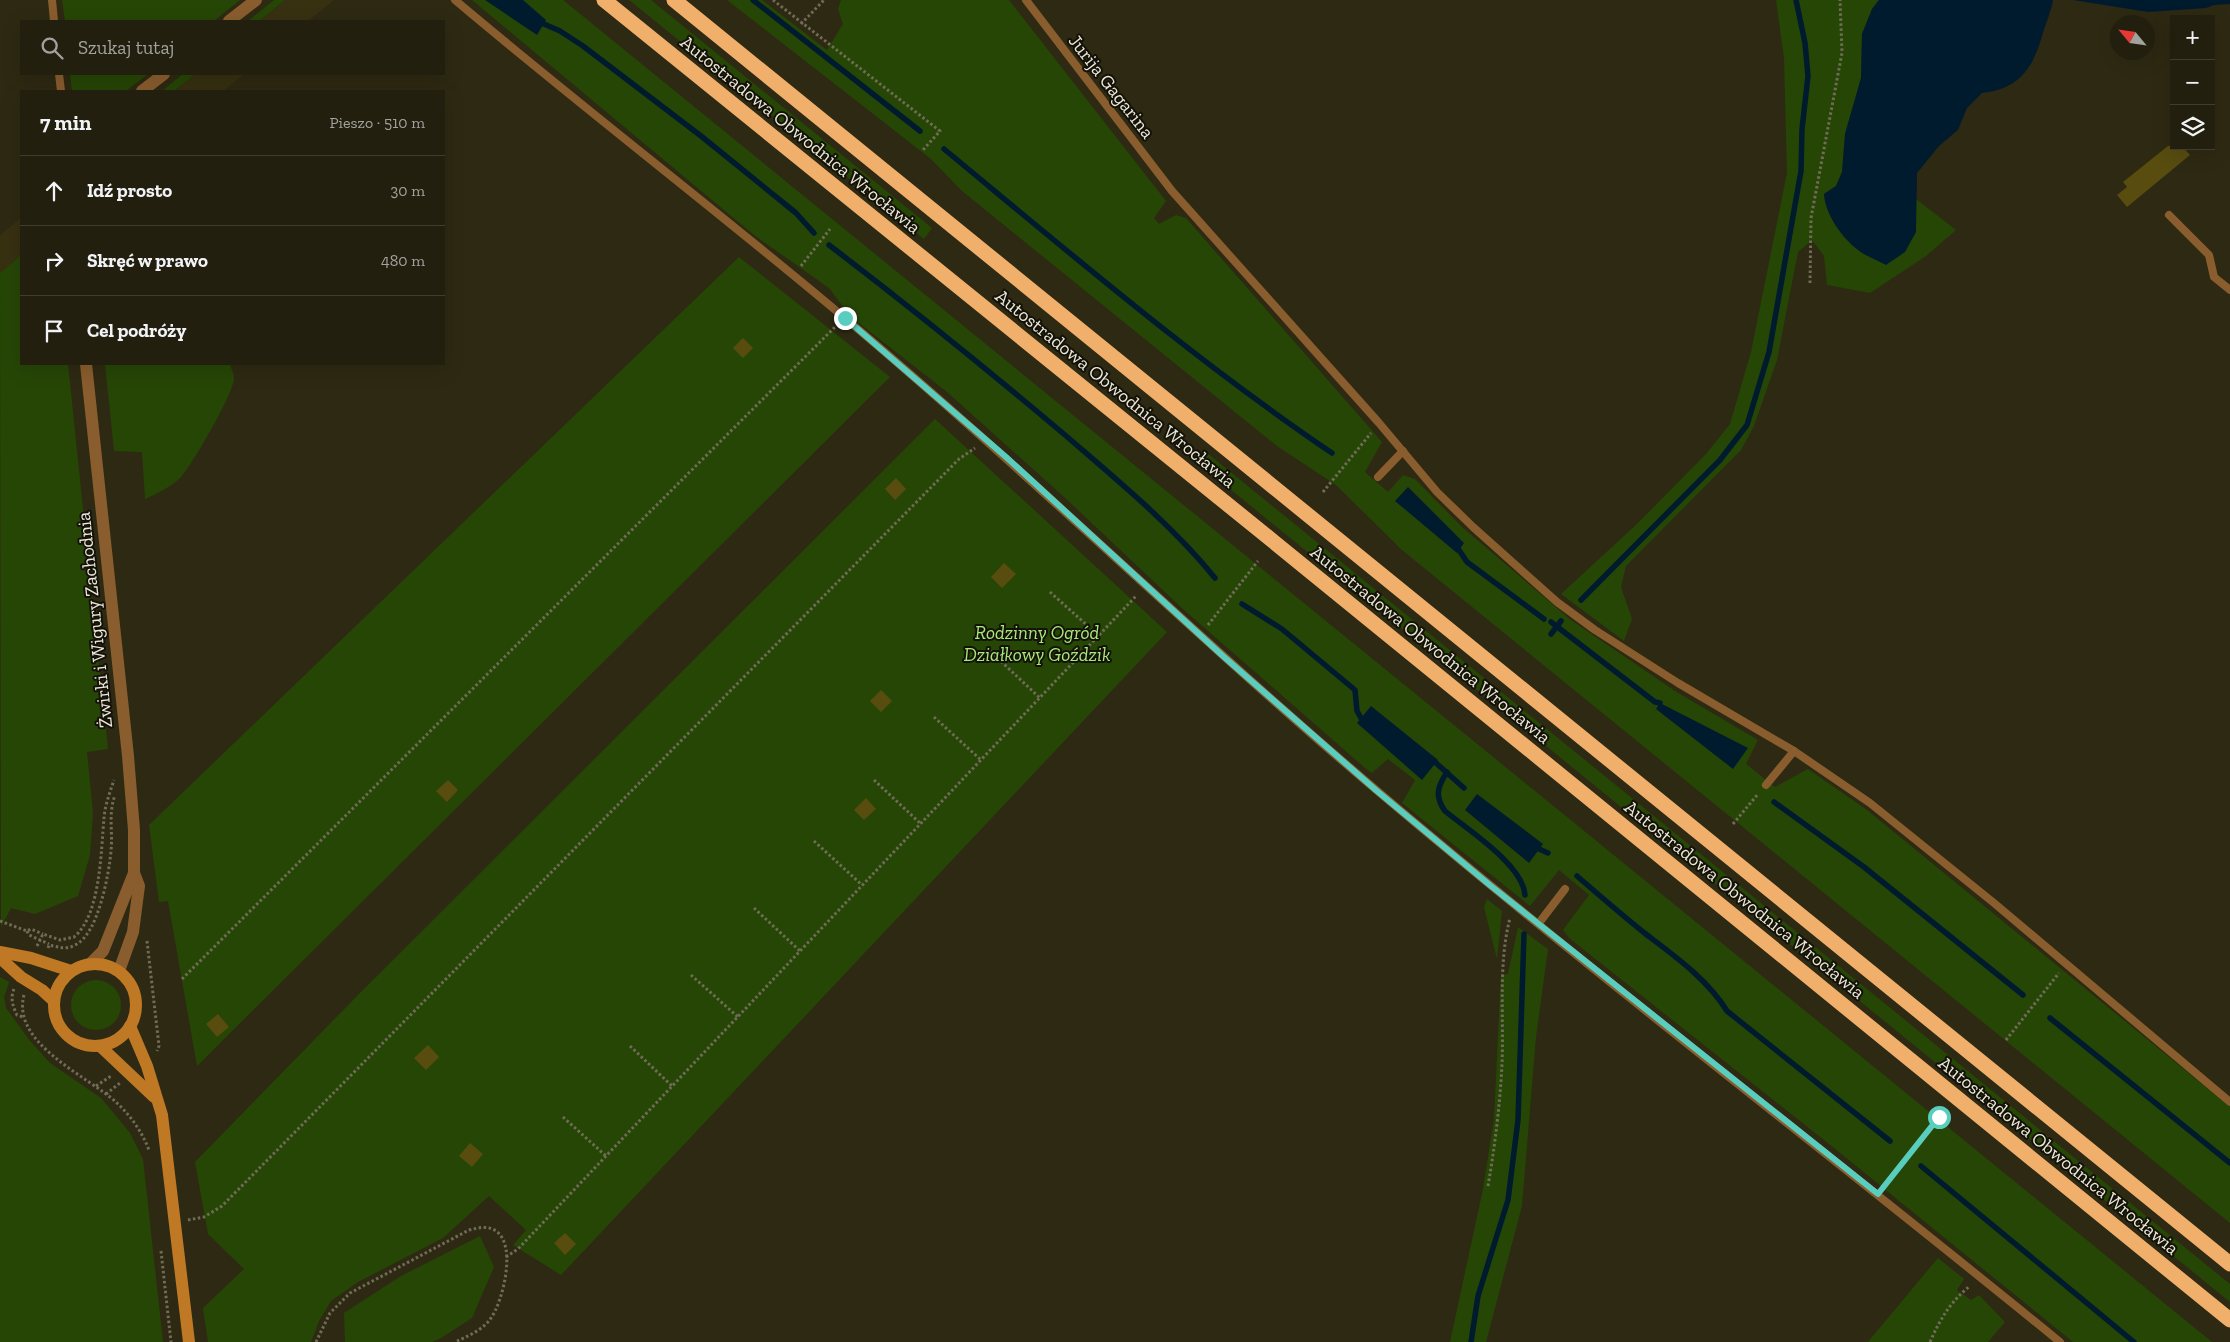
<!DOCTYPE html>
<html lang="pl">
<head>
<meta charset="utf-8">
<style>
  :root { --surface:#221f0e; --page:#2e2c1c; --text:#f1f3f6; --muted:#a2a29e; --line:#3f3d2e }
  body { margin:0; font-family:"Zilla Slab",serif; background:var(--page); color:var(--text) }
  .controls { position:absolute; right:15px; top:15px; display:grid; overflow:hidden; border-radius:0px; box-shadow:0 5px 20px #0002 }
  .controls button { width:45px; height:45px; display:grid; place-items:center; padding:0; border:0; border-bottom:1px solid var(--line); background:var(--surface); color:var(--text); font:25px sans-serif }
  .compass { position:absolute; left:2110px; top:15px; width:45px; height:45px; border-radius:50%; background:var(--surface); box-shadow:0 5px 20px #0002; rotate:299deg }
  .stop { position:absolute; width:15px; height:15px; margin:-11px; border:4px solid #59cebf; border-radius:50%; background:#fff }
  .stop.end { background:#59cebf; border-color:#fff; box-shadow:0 1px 5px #0008 }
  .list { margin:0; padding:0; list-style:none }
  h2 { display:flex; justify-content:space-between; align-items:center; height:65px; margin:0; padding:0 20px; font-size:21px }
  h2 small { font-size:16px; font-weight:400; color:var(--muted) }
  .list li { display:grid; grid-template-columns:32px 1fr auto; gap:15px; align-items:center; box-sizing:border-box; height:70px; padding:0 20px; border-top:1px solid var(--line) }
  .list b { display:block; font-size:19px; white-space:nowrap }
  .list em { font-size:16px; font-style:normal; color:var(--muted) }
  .icon { flex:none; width:28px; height:28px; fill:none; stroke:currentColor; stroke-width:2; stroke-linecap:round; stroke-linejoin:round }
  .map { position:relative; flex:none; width:2230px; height:1342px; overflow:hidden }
  .search { position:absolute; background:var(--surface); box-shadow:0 5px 20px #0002; left:20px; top:20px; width:425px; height:55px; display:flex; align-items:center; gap:12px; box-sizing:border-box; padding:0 18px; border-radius:0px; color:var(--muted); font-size:19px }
  .panel { position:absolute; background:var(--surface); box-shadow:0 5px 20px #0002; left:20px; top:90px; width:425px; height:275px; border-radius:0px }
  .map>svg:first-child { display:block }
  .built { fill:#373011 }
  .green { fill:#264606 }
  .water { fill:#001b2e }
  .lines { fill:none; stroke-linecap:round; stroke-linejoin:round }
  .stream { stroke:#001b2e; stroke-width:5.5 }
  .building { fill:#584c0f }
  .path { stroke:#716c58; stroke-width:3; stroke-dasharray:2.5 2.5; stroke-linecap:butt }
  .lane { stroke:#895d2e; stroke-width:8 }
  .street { stroke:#895d2e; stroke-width:12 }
  .secondary { stroke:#bf7824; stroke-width:12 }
  .highway { stroke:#f1af6c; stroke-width:15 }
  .route { stroke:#59cebf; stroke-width:6 }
  .labels { text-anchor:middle; stroke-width:4; stroke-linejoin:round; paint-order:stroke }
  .street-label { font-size:19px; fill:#ece9da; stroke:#141208 }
  .park-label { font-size:19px; font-style:italic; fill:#a8e978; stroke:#141208 }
</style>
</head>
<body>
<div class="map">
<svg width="2230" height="1342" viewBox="0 0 2230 1342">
  <rect width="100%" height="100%" fill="#2e2912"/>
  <g class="built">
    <path d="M285,0H334L308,21H259Z"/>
    <path d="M195,74H244L223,91H174Z"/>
    <path d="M21,218V255L0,273V235Z"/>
  </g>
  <g class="green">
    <path d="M62,0H240L214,21H65Z"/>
    <path d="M274,0H285L259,21H248Z"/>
    <path d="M472,0H563L2212,1342H2073L1834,1148L1569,938L1563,930L1589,895L1559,870L1530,906L1402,803L1415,780L1388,759L1372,773L1365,768L1184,610L1063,496L947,392L850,316L829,288L754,235Z"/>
    <path d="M629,0H651L932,228L924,239Z"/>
    <path d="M727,0H762L827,50L843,24L838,9L841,0H1009L1166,201L1154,218L1159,224L1176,215L1186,218L1382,442L1365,472L1388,492L1403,475L1415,479L1462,527L1571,620L1675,691L1758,740L1746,764L1775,787L1808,769L1867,810L2230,1107V1223L1402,550L1336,485L1277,446L962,191L931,159Z"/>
    <path d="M1776,0H1879L1872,9L1862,34L1861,78L1845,134L1842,172L1836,186L1824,194L1916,232V199L1956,230L1926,256L1870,293L1827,285L1824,256L1812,240L1798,252L1777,360L1754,426L1741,450L1626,566L1621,587L1632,619L1624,641L1561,594L1637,524L1706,454L1730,424L1751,352L1787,173L1784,58Z"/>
    <path d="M70,74H148L126,91H72Z"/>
    <path d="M183,74H195L174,91H162Z"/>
    <path d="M21,255V364H68L108,749L87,752L93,813L90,855L78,896L35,914L11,908L1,927L0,273Z"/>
    <path d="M739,257L890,377L197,1066L168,901L159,902L149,825Z"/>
    <path d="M105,364H230C231,368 234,374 234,379C232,396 193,463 181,477C171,487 158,493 145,499L142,452L114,451Z"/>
    <path d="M935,419L1167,632L561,1275L513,1245L526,1230L489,1196L443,1238L358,1282L331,1301L319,1321L311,1342H208L203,1308L244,1269L208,1234L195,1162L358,995Z"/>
    <path d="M1206,452L2230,1284V1302L1198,463Z"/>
    <path d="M1487,899L1502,911L1497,959L1484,907Z"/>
    <path d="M1518,927L1548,949L1536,1037L1522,1206L1486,1342H1450L1483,1189L1494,1119L1501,975L1508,974Z"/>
    <path d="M0,977L9,982L4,997L6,1008L30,1041L50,1063L101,1098L130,1133L143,1159L163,1342H0Z"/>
    <circle cx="96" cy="1005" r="25"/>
    <path d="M480,1236L494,1267L472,1318L441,1338L432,1342H345L344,1313L401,1276Z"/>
    <path d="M1938,1258L1964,1279L1957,1290L1971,1300L1979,1295L2005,1322L1988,1342H1868Z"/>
  </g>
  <g class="water">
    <path d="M485,0H523L546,20L537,35Z"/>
    <path d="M1879,0H2053C2051,12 2046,22 2043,33C2033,68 2020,89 1982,93L1967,108L1958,130L1939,146L1917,173L1916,232L1905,252L1886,265C1877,260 1865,256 1858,250C1842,238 1825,214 1824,194L1836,186L1842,172L1845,134L1861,78L1862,34L1872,9Z"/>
    <path d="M2073,0H2230V4L2214,5L2206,8L2148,12Z"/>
    <path d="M1408,487L1464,543L1457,553L1395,501Z"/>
    <path d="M1660,703L1748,748L1733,769L1656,709Z"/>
    <path d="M1371,706L1438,760L1422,780L1357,723Z"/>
    <path d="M1477,794L1543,844L1529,863L1465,810Z"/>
  </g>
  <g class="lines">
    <g class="stream">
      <path d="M753,0L920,131"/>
      <path d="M544,24L560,31L583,46L701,136L796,213L814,233"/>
      <path d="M944,149C1071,254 1196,361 1332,453"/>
      <path d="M829,245C909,306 988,370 1065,435C1117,480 1172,525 1215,578"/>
      <path d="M1459,550L1467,562L1544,619"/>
      <path d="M1581,600L1720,460L1747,425L1769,352L1801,171L1802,129L1808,76L1805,43L1796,0"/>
      <path d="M1242,604L1282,629L1355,690L1357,711L1361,718"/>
      <path d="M1551,622L1655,702L1660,703"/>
      <path d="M1551,634L1561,621"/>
      <path d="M1436,763L1464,788"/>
      <path d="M1447,772C1438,786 1434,796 1445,811C1468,830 1523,865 1525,895"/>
      <path d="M1774,802L1864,867L2023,995"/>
      <path d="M1539,849L1548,853"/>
      <path d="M1577,876C1600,896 1623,916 1647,935C1676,957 1708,980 1727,1011L1890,1141"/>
      <path d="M2050,1018L2230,1163"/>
      <path d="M1921,1166L2134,1342"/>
      <path d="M1471,1342L1478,1296L1508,1200L1518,1120L1524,934"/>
    </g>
  </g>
  <g class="building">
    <path d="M2168,146H2182L2190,155L2127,207L2117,195L2127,187L2123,182Z"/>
    <path d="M743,338L753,348L743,358L733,348Z"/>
    <path d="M896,478L906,489L895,500L885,489Z"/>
    <path d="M1004,563L1016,574L1002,588L991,577Z"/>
    <path d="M881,690L892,701L881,712L870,701Z"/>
    <path d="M448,780L458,790L447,802L436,791Z"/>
    <path d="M866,798L876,809L864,820L854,810Z"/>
    <path d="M218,1014L229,1027L217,1037L206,1024Z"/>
    <path d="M428,1045L439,1057L426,1070L414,1058Z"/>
    <path d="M470,1143L483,1154L472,1167L459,1156Z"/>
    <path d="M565,1233L576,1244L565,1255L554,1243Z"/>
  </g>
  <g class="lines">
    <g class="path">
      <path d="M773,0L940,131L923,150"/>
      <path d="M801,24L824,0"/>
      <path d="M801,266L830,229"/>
      <path d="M1810,283L1811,218L1842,53L1840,0"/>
      <path d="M1323,492L1371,433"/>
      <path d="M1050,592L1099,636"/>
      <path d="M1208,625L1258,561"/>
      <path d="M990,651L1040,698"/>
      <path d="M934,717L981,760"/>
      <path d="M874,780L921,824"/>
      <path d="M1733,824L1758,794"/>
      <path d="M814,841L862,885"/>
      <path d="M754,908L800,951"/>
      <path d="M0,921L27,931L31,929L43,934"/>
      <path d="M27,931L29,935L49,944"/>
      <path d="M147,941L159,1046L157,1051"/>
      <path d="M37,946L43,934L60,940L74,937C101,915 101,849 104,818C105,805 110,792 114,780"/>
      <path d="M48,948L49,945C58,947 67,950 75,945C98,935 109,874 111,851C113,831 108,814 115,795"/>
      <path d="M691,975L738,1017"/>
      <path d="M182,979L836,326"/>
      <path d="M14,989C10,998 13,1007 17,1015L23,1017"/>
      <path d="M24,995C11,1044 88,1076 117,1103C131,1116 142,1132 149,1150"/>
      <path d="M2006,1040L2059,973"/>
      <path d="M630,1046L672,1086"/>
      <path d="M96,1086L111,1076"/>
      <path d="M106,1094L120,1083"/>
      <path d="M563,1117L606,1156"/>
      <path d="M1885,1185L1939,1117"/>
      <path d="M1488,1186C1495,1145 1500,1105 1502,1064C1504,1016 1498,964 1510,918"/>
      <path d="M188,1220L204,1217L222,1206L959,459L975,448"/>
      <path d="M161,1251L171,1342"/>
      <path d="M506,1257L518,1249L1137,595"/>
      <path d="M316,1342L330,1313L350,1293L469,1230C478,1228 487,1225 496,1231C517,1245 503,1301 491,1318C483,1330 468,1336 455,1342"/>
      <path d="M1930,1342C1940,1319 1951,1301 1970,1286"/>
    </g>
    <g class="lane">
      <path d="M52,0L54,21"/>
      <path d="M455,0C584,109 718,211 846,319C1029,473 1199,640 1381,794C1603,982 1835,1158 2060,1342"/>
      <path d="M1026,0L1172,191L1379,423L1437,492L1473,527L1557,602L1595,630L1678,683L1794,751L1870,803L1994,903L2230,1102"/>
      <path d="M59,74L61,91"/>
      <path d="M2169,215L2209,255L2214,277L2230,290"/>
      <path d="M1378,477L1403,451"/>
      <path d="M1766,785L1794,751"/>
      <path d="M1539,923L1565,889"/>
    </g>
    <g class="street">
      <path d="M229,21L256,0"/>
      <path d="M142,91L164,74"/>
      <path d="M86,364L128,756L134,830V873L139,886L133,932L119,971"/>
      <path d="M90,964L103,951L134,873"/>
    </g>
    <g class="secondary">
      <path d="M0,952L31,958L71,971"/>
      <path d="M0,958L21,977L42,990L54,1001"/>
      <circle cx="95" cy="1005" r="41"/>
      <path d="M130,1026L147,1066L162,1115L189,1342"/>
      <path d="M100,1046L154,1097"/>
    </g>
    <g class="highway">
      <path d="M604,0L1274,542L2230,1320"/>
      <path d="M674,0L2230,1264"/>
    </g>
  </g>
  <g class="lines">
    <path class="route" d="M845,318L1006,457L1223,656L1377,791L1491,886L1878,1194L1939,1117"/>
  </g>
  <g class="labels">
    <g class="street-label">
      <text transform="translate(1112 86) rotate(52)" y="7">Jurija Gagarina</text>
      <text transform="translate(801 134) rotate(39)" y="7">Autostradowa Obwodnica Wrocławia</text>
      <text transform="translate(1116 388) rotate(39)" y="7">Autostradowa Obwodnica Wrocławia</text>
      <text transform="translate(94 620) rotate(-96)" y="7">Żwirki i Wigury Zachodnia</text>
      <text transform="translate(1431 644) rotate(39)" y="7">Autostradowa Obwodnica Wrocławia</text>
      <text transform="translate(1745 899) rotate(39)" y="7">Autostradowa Obwodnica Wrocławia</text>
      <text transform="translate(2059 1155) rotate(39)" y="7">Autostradowa Obwodnica Wrocławia</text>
    </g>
    <g class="park-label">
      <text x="1037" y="639">Rodzinny Ogród<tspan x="1037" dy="22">Działkowy Goździk</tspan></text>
    </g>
  </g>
</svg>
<div class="controls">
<button>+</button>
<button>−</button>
<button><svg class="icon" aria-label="layers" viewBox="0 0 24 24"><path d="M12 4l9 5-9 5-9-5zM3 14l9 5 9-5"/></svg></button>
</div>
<svg class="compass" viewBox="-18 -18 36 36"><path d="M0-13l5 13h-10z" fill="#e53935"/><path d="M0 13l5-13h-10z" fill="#a2a29e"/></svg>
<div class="stop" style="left:1939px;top:1117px"></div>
<div class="stop end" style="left:845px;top:318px"></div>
<div class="search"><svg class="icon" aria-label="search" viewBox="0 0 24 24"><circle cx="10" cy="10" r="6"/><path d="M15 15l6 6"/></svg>Szukaj tutaj</div>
<section class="panel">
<h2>7 min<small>Pieszo · 510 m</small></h2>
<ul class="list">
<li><svg class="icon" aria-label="ahead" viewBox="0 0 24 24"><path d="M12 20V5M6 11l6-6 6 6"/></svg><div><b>Idź prosto</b></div><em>30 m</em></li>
<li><svg class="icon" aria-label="right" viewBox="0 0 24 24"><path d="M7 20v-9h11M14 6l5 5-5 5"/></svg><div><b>Skręć w prawo</b></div><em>480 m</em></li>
<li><svg class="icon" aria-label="arrive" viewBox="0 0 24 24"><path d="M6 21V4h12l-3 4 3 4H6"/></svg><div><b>Cel podróży</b></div></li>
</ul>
</section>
</div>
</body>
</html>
